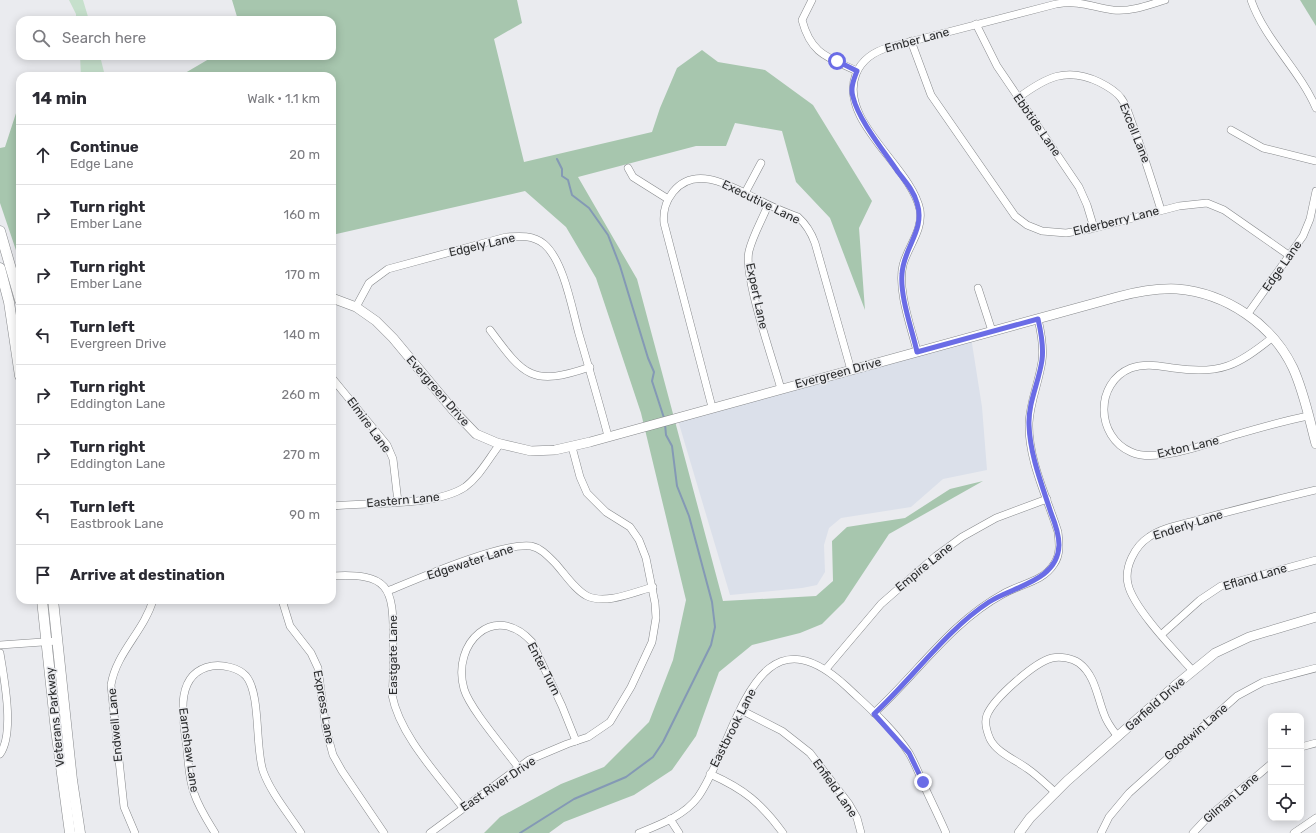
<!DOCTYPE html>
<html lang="en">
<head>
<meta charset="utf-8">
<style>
  :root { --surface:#fff; --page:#f7f7f7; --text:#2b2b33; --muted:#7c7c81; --line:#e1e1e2 }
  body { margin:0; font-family:Rubik,sans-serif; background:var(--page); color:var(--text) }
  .controls { position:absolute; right:12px; bottom:12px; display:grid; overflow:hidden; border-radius:8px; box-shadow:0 2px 10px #0003 }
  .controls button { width:36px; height:36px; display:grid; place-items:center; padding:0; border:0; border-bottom:1px solid var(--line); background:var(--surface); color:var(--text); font:20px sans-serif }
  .stop { position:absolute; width:12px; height:12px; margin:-9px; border:3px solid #6a6ce6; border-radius:50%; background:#fff }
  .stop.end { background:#6a6ce6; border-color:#fff; box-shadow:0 1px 4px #0008 }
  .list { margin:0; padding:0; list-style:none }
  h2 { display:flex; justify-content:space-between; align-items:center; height:52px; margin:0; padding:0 16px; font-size:17px }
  h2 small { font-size:13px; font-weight:400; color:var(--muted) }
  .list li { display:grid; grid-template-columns:26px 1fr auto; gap:12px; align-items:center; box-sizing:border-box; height:60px; padding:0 16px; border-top:1px solid var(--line) }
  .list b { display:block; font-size:15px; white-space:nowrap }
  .list p { margin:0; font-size:13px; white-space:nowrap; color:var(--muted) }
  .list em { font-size:13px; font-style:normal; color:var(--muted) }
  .icon { flex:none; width:22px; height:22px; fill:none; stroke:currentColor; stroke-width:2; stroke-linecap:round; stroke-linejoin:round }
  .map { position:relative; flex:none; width:1316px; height:833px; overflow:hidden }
  .search { position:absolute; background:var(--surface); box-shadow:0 2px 10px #0003; left:16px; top:16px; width:320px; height:44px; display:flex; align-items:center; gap:10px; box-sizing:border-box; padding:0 14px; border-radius:12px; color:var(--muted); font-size:15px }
  .panel { position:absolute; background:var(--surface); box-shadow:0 2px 10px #0003; left:16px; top:72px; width:320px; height:532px; border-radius:12px }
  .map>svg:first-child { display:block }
  .built { fill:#dbe0ea }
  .green { fill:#c6e0cc }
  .forest { fill:#a7c6ae }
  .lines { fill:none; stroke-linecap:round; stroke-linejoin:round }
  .stream { stroke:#8499b5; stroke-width:2 }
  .minor-casing { stroke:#86888b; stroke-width:8 }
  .tertiary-casing { stroke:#86888b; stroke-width:10 }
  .secondary-casing { stroke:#86888b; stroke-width:11 }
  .minor { stroke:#fff; stroke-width:7 }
  .tertiary { stroke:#fff; stroke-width:9 }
  .secondary { stroke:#fff; stroke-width:10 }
  .route { stroke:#6a6ce6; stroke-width:5 }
  .labels { text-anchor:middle; stroke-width:3; stroke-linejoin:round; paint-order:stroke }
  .street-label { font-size:12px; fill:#2b2c2d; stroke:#eaebef }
</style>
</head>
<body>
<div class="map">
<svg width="1316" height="833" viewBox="0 0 1316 833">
  <rect width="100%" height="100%" fill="#eaebef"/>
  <path class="built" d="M971,337L982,407L987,470L943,479L911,507L841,518L829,528L824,545L825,572L817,585L802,588L730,595L677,417Z"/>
  <g class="green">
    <path d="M69,0H83L89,20H76V14Z"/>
    <path d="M80,56H100L105,76H81Z"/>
  </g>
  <g class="forest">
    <path d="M232,0H517L522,23L494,39L524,162L652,132L660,108L677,68L702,50L718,62L765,70L813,105L872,201L859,228L865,310L830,218L796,182L782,131L735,123L726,146H696L578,177L637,279L723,601L816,596L833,581L832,541L847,527L905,518L950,489L983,481L889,534L844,602L822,624L800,633L752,645L719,672L696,736L672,770L634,795L564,822L549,833H484L500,817L561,784L604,767L649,722L673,660L686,600L641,413L596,278L566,227L525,191L332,235V76H180L214,56H332V20H238Z"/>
    <path d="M1300,0H1316V26Z"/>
    <path d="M19,104H20V262L0,203V148L5,147Z"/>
  </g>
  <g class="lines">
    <g class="stream">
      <path d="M557,159L562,169V176L568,180L572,195L589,208L608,235L620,266L648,358L654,372L652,381L664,418"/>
      <path d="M520,833L574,799L626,777L653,757L663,742L711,645L715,627L712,602L689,516L677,486L672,446L666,435L665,424"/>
    </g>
    <g class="minor-casing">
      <g id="minor">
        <path d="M812,0L802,20C811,54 827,57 857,71"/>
        <path d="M1251,0C1265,40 1299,69 1316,108"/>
        <path d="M976,24L997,66L1079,187L1087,205L1094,228"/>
        <path d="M911,41L931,95L1015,216L1027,225L1042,231L1066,233L1091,229L1179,206L1207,203L1224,210L1290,256"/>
        <path d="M1018,98C1045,78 1066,66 1099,82C1107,86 1116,91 1121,98C1127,106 1129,115 1132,123C1143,152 1152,181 1161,210"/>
        <path d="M1231,130L1263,148L1316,161"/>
        <path d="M628,168L633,177L668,199"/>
        <path d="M745,193L761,163"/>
        <path d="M768,205C762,220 753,235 749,251C743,276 773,360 781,389"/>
        <path d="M978,288L992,331"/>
        <path d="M356,307L369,283L388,269L506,237C520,236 533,235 544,244C564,261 572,309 579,334C589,368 599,402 608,436"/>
        <path d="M1247,315L1303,236L1310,219L1316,191"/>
        <path d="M490,330C524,376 532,387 590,367"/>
        <path d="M1273,337C1237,366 1220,375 1173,368C1159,366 1145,363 1131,368C1094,383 1096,437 1131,452C1157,464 1208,443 1235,435C1259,428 1283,421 1308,416"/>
        <path d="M917,351C911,327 897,289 903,265C908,246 923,231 920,210C911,166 838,121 856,74C862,59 875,51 890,47L1056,4C1081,0 1091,7 1113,10C1131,12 1149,5 1165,0"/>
        <path d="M332,378L387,445L393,459L398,502"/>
        <path d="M712,407L664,223C663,211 665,202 673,192C696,163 734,188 759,200C771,207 785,212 798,217C807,225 811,232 815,243L851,370"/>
        <path d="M332,506C369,502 435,507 465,487C480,476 489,458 500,444"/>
        <path d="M332,576C388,573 394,586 393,640C393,658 394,677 392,695C400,736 438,775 463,808"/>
        <path d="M388,591C417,579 502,542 531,546C541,548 548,556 555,563C565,574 575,590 587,596C606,605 634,592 653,587"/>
        <path d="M282,600L290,626L311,653L318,668L326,729L333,755L342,771L384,833"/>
        <path d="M1162,634L1200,600L1221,586L1316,560"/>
        <path d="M0,645L57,641"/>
        <path d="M0,653C4,678 15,733 0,754"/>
        <path d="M826,669L881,604L936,556L962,537L996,518L1047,499"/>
        <path d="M1193,671C1176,652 1133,608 1128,584C1124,567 1135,546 1149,537C1163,527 1184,524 1201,519C1239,509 1278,499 1316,490"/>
        <path d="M741,710L782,731L810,753L849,804L857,818L861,833"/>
        <path d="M874,713C917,674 951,622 1003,594C1020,584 1043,582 1054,564C1061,554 1059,542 1058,532C1047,497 1028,460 1029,423C1030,402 1039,382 1042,361C1044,347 1041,332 1038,319"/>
        <path d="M1301,747L1316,743"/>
        <path d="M518,767C505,749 470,709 464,689C451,643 495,601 532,642L562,706L576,741"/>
        <path d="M710,774C744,789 761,803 783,833"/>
        <path d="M1056,793C1047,785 1038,776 1028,769C1016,760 997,753 990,739C987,732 984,722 987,715C994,698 1035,662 1052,658C1060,656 1072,658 1079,663C1095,675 1097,696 1104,714C1107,723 1112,729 1118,737"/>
        <path d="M670,819L679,833"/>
        <path d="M135,833L124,807L111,685C116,653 144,631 153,600"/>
        <path d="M215,833C207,820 199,808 194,793C189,779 188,763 187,748C183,720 173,673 212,666C222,664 239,668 246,676C261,694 255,747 263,771C271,793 288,813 301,833"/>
        <path d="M430,833L529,760L567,744L588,737L610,722L631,687L652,642L656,618L655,603L646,558L639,540L630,527L606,512L587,493L580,477L572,447"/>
        <path d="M639,833C659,825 684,816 698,797C737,742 753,599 847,687C868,707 893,728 909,753C916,765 921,779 927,792C933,805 940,819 946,833"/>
        <path d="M1101,833L1109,817L1129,793L1237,696L1263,682L1316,668"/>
        <path d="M1193,833L1207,818L1271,764"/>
        <path d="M1294,833L1316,818"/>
      </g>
    </g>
    <g class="tertiary-casing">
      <g id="tertiary">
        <path d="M332,298L356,307L376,321L393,338L453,410L476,434L497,443L531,451L555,450L590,442L1117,297C1136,292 1157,288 1177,289C1226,293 1272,324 1293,368C1304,392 1309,418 1316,444"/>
        <path d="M1019,833L1030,818L1067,781L1177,684L1215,653L1249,637L1316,617"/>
      </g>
    </g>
    <g class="secondary-casing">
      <g id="secondary">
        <path d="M0,231L20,300"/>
        <path d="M0,268L9,302L20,376"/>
        <path d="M42,600L55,722L70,833"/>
        <path d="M53,600L72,780L80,833"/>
      </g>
    </g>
    <use href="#minor" class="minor"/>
    <use href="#tertiary" class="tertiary"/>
    <use href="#secondary" class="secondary"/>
  </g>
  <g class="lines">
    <path class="route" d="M837,61L857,71C854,79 850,88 853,97C859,121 884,151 898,172C905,181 914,191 917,203C926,230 903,248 902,274C900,297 912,329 917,352L1038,319C1041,332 1044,346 1042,360C1039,382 1028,403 1029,425C1030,455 1042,485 1051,513C1055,523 1059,534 1059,545C1058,581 1014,586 989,602C946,630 912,679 874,714L909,753L923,782"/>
  </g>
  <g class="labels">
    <g class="street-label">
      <text transform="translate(917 40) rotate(-15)" y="4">Ember Lane</text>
      <text transform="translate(1037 125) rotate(55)" y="4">Ebbtide Lane</text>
      <text transform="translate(1135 133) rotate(68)" y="4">Excell Lane</text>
      <text transform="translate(761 202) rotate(26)" y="4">Executive Lane</text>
      <text transform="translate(1116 221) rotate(-14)" y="4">Elderberry Lane</text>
      <text transform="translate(482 245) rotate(-13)" y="4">Edgely Lane</text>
      <text transform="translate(1282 266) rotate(-55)" y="4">Edge Lane</text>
      <text transform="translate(757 296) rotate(78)" y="4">Expert Lane</text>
      <text transform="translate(838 373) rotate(-15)" y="4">Evergreen Drive</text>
      <text transform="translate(438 391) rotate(49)" y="4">Evergreen Drive</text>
      <text transform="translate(369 425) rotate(54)" y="4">Elmire Lane</text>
      <text transform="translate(1188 447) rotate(-13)" y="4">Exton Lane</text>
      <text transform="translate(403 500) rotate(-5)" y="4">Eastern Lane</text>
      <text transform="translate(1188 525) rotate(-18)" y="4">Enderly Lane</text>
      <text transform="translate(470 562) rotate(-18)" y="4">Edgewater Lane</text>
      <text transform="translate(924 567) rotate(-39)" y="4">Empire Lane</text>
      <text transform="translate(1255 577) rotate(-17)" y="4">Efland Lane</text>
      <text transform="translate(393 655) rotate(-90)" y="4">Eastgate Lane</text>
      <text transform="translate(544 669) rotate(63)" y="4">Enter Turn</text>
      <text transform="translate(1155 704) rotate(-41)" y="4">Garfield Drive</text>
      <text transform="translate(324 707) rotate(80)" y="4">Express Lane</text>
      <text transform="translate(55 717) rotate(-96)" y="4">Veterans Parkway</text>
      <text transform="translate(115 725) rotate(-95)" y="4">Endwell Lane</text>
      <text transform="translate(733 728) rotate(-63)" y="4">Eastbrook Lane</text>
      <text transform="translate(1196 732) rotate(-41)" y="4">Goodwin Lane</text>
      <text transform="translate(189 750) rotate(82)" y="4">Earnshaw Lane</text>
      <text transform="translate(498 784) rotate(-34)" y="4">East River Drive</text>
      <text transform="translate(835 788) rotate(55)" y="4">Enfield Lane</text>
      <text transform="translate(1231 798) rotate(-41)" y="4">Gilman Lane</text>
    </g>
  </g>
</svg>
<div class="controls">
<button>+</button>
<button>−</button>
<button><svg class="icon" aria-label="locate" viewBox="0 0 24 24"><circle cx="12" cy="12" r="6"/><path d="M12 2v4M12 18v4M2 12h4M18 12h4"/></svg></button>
</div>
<div class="stop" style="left:837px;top:61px"></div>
<div class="stop end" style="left:923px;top:782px"></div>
<div class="search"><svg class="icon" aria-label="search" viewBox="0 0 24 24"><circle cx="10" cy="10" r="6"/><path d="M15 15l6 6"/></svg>Search here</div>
<section class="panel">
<h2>14 min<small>Walk · 1.1 km</small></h2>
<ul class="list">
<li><svg class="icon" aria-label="ahead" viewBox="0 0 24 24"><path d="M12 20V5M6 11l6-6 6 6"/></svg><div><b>Continue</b><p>Edge Lane</p></div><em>20 m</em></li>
<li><svg class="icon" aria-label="right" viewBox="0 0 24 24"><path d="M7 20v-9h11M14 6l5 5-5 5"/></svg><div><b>Turn right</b><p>Ember Lane</p></div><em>160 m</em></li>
<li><svg class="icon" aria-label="right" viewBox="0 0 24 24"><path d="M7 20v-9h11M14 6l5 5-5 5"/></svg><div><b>Turn right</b><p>Ember Lane</p></div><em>170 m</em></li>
<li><svg class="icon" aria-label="left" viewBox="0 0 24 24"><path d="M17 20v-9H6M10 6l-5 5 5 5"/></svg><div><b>Turn left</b><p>Evergreen Drive</p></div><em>140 m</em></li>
<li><svg class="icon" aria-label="right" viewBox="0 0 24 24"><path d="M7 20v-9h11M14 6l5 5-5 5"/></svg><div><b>Turn right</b><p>Eddington Lane</p></div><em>260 m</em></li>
<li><svg class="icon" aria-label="right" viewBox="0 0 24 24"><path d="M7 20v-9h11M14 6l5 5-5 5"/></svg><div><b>Turn right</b><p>Eddington Lane</p></div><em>270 m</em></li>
<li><svg class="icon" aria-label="left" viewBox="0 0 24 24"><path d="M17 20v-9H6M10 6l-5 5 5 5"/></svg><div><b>Turn left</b><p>Eastbrook Lane</p></div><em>90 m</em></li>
<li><svg class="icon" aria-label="arrive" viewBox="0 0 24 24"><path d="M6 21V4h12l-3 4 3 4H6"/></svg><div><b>Arrive at destination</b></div></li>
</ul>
</section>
</div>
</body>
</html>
